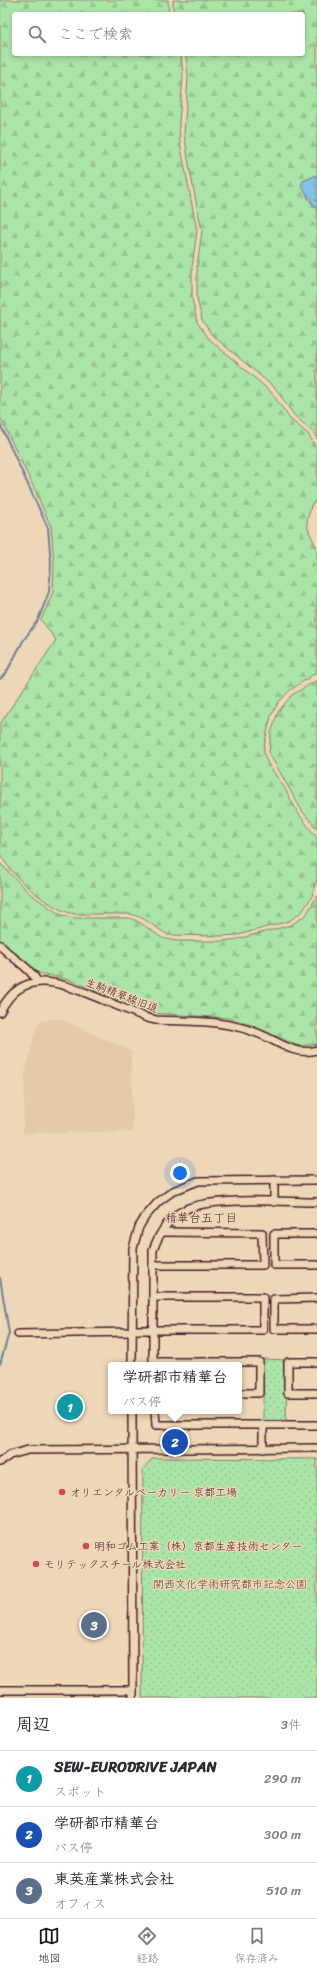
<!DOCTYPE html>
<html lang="ja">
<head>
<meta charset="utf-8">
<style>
  :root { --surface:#fff; --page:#f7f7f7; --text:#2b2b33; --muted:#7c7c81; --line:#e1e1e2; --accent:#111827 }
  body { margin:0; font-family:Sriracha,"Klee One",sans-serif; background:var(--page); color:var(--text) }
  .you { position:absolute; left:180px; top:1173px; width:14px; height:14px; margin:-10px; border:3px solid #fff; border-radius:50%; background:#1a73e8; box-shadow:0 0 0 6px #1a73e833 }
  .badge { display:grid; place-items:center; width:26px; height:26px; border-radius:50%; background:var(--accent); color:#fff; font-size:13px; font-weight:700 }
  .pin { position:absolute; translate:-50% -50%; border:2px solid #fff; box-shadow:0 1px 4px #0006 }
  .popup { position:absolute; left:108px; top:1362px; width:134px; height:52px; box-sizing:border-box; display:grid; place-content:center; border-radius:4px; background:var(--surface); filter:drop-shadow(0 1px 3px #0005); font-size:13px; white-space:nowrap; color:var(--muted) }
  .popup b { font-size:15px; color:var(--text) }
  .popup::after { content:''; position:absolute; left:50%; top:100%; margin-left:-8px; border:8px solid transparent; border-top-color:var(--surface) }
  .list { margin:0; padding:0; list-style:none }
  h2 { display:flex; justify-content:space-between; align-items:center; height:52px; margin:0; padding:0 16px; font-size:17px }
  h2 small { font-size:13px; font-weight:400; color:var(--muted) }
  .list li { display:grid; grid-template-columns:26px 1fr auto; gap:12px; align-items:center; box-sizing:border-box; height:56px; padding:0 16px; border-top:1px solid var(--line) }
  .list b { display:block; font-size:15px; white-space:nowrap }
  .list p { margin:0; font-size:13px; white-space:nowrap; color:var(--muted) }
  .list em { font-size:13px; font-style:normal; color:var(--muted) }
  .icon { flex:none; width:22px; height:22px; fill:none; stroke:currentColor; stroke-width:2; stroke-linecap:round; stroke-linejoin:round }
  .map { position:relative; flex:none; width:317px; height:1698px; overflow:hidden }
  .search { position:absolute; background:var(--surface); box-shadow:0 2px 6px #0003; left:12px; right:12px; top:12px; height:44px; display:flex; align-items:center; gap:10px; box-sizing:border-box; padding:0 14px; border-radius:4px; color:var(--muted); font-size:15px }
  .sheet { height:220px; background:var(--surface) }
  nav { display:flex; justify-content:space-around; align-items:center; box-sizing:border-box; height:56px; border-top:1px solid var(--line); background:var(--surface); font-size:11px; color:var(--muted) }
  nav a { display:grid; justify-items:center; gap:2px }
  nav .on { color:var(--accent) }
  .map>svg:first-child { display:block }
  .built { fill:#e4c9a7 }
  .forest { fill:url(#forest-firs); stroke:#7a8269 }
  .park { fill:url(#park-dots); stroke:#7a8269 }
  .water { fill:url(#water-ripples); stroke:#6b8198 }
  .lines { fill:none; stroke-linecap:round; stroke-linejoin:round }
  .stream { stroke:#6b8198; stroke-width:2 }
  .minor-casing { stroke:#4a1f2b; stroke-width:10 }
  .minor { stroke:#eed7b7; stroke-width:7 }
  .poi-dot { fill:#d1495b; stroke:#eed7b7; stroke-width:1.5 }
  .labels { text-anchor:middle; stroke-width:3; stroke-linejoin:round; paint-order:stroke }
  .street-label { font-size:11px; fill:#4a1f2b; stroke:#eed7b7 }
  .poi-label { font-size:11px; fill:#4a1f2b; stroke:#eed7b7; text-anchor:start }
  .park-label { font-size:11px; fill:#593d3e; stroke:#eed7b7 }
  .neighbourhood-label { font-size:12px; fill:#4a1f2b; stroke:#eed7b7 }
</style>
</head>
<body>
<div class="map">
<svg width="317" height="1698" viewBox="0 0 317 1698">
  <defs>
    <pattern id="forest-firs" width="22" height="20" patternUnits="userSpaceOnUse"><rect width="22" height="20" fill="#abe4a7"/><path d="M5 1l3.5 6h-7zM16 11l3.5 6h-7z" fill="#95c390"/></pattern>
    <pattern id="park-dots" width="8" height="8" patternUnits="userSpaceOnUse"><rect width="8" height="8" fill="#abe4a7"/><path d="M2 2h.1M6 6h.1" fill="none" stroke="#95c390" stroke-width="1.8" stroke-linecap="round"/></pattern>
    <pattern id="water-ripples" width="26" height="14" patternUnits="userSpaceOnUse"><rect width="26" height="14" fill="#81c3e1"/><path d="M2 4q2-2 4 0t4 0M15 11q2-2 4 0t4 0" fill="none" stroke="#71a7c1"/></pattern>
  </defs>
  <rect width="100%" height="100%" fill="#eed7b7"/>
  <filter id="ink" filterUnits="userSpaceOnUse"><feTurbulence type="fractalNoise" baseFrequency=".025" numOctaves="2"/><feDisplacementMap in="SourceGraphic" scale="8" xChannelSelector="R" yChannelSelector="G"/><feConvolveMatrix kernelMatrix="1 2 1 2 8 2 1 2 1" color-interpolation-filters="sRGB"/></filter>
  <g filter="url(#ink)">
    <g class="built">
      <path d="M59,1018L131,1051L133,1132L23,1133L25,1073L38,1022Z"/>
      <path d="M0,1696H111L113,1698H0Z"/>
    </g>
    <g class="forest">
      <path d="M0,0H168L169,14H14V54H181L183,77L179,122L180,142L197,231L192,267V298L197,322L209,339L271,392L290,419L308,434L317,449V498L311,506L307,521L308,529L317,549V672L289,691L278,703L271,716L264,746V754L268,764L284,787L298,813L317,838V878L312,896L302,912L289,921L238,935L222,936L168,935L142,918L131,914H75C51,911 9,875 0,853V724L56,640L41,620L53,592L54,564L51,527L35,490L0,417Z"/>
      <path d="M173,0H317V175L303,181L308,199L317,209V439L312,431L294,415L275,388L212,335L202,320L197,298V267L202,231L190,171L184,134L188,77L186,54H303V14H175L173,9Z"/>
      <path d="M317,680V829L302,811L269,753L271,733L278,712L292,695Z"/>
      <path d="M0,863L29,893L59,914L74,918H130L139,922L162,938L176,941H223L238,939L291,925L306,915L317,896V1044L298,1046L247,1023L228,1018L149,1013L70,980L39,973L9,951L0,942Z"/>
    </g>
    <g class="park">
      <path d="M263,1359L287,1360L286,1424H263Z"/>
      <path d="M153,1458L317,1459V1698H142L143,1469Z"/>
    </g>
    <path class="water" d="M317,175V209L301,186L303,181Z"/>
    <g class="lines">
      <g class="stream">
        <path d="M0,424L48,528L51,564L49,592L38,620L23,641L6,673L0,679"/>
        <path d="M0,1278L9,1333L0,1364"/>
      </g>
      <g class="minor-casing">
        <g id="minor">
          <path d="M0,945C12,959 29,966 38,982"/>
          <path d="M0,1012C22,967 59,982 96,997C113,1004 130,1011 147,1018L156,1020C193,1022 226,1019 262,1035C280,1043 296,1056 317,1050"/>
          <path d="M274,1180V1202"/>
          <path d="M317,1234H274V1265H317"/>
          <path d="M153,1265H263L262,1233L162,1232"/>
          <path d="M317,1298L274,1299V1329H317"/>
          <path d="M132,1330H263V1297H153"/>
          <path d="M18,1334L132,1332"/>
          <path d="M153,1362H259V1393H239"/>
          <path d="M317,1362H288V1393H317"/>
          <path d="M132,1365L133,1248L139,1227L145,1217L158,1202L173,1191L198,1181L317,1180"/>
          <path d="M153,1365V1250C159,1234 168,1218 184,1210C210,1196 285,1202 317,1202"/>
          <path d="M132,1411L133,1698"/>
          <path d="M155,1411L156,1425H317"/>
          <path d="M263,1449V1425"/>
          <path d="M0,1462L10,1455L28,1450L317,1448"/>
          <path d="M0,1690H133"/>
        </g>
      </g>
      <use href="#minor" class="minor"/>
    </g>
  </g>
  <g class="poi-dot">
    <circle cx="62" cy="1492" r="4"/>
    <circle cx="86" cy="1546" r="4"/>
    <circle cx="36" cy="1564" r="4"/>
  </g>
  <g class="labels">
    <g class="street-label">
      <text transform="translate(122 995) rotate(21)" y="4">生駒精華線旧道</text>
    </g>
    <g class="poi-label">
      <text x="70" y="1496">オリエンタルベーカリー 京都工場</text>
      <text x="94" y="1550">明和ゴム工業（株）京都生産技術センター</text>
      <text x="44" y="1568">モリテックスチール株式会社</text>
    </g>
    <g class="park-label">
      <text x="230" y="1588">関西文化学術研究都市記念公園</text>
    </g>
    <g class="neighbourhood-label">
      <text x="201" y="1222">精華台五丁目</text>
    </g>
  </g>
</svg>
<div class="you"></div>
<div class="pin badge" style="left:70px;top:1407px;background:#0f9aa8">1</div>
<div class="pin badge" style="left:175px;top:1442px;background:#1a4fb4">2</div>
<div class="popup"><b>学研都市精華台</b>バス停</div>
<div class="pin badge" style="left:94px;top:1625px;background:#5c6f8a">3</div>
<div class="search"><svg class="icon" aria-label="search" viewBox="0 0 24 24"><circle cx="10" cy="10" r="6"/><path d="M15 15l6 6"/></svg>ここで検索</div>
</div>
<section class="sheet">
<h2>周辺<small>3件</small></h2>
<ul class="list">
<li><span class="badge" style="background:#0f9aa8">1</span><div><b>SEW-EURODRIVE JAPAN</b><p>スポット</p></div><em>290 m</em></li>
<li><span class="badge" style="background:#1a4fb4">2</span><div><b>学研都市精華台</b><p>バス停</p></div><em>300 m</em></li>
<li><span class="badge" style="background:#5c6f8a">3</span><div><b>東英産業株式会社</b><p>オフィス</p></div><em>510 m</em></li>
</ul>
</section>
<nav>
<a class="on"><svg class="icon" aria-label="map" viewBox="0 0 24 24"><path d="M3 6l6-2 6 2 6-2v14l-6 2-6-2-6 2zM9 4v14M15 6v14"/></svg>地図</a>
<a><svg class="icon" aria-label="directions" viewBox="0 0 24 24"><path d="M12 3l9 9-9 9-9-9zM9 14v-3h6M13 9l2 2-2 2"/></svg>経路</a>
<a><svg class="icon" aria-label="saved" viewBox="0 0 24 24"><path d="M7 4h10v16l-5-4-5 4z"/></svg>保存済み</a>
</nav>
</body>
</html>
